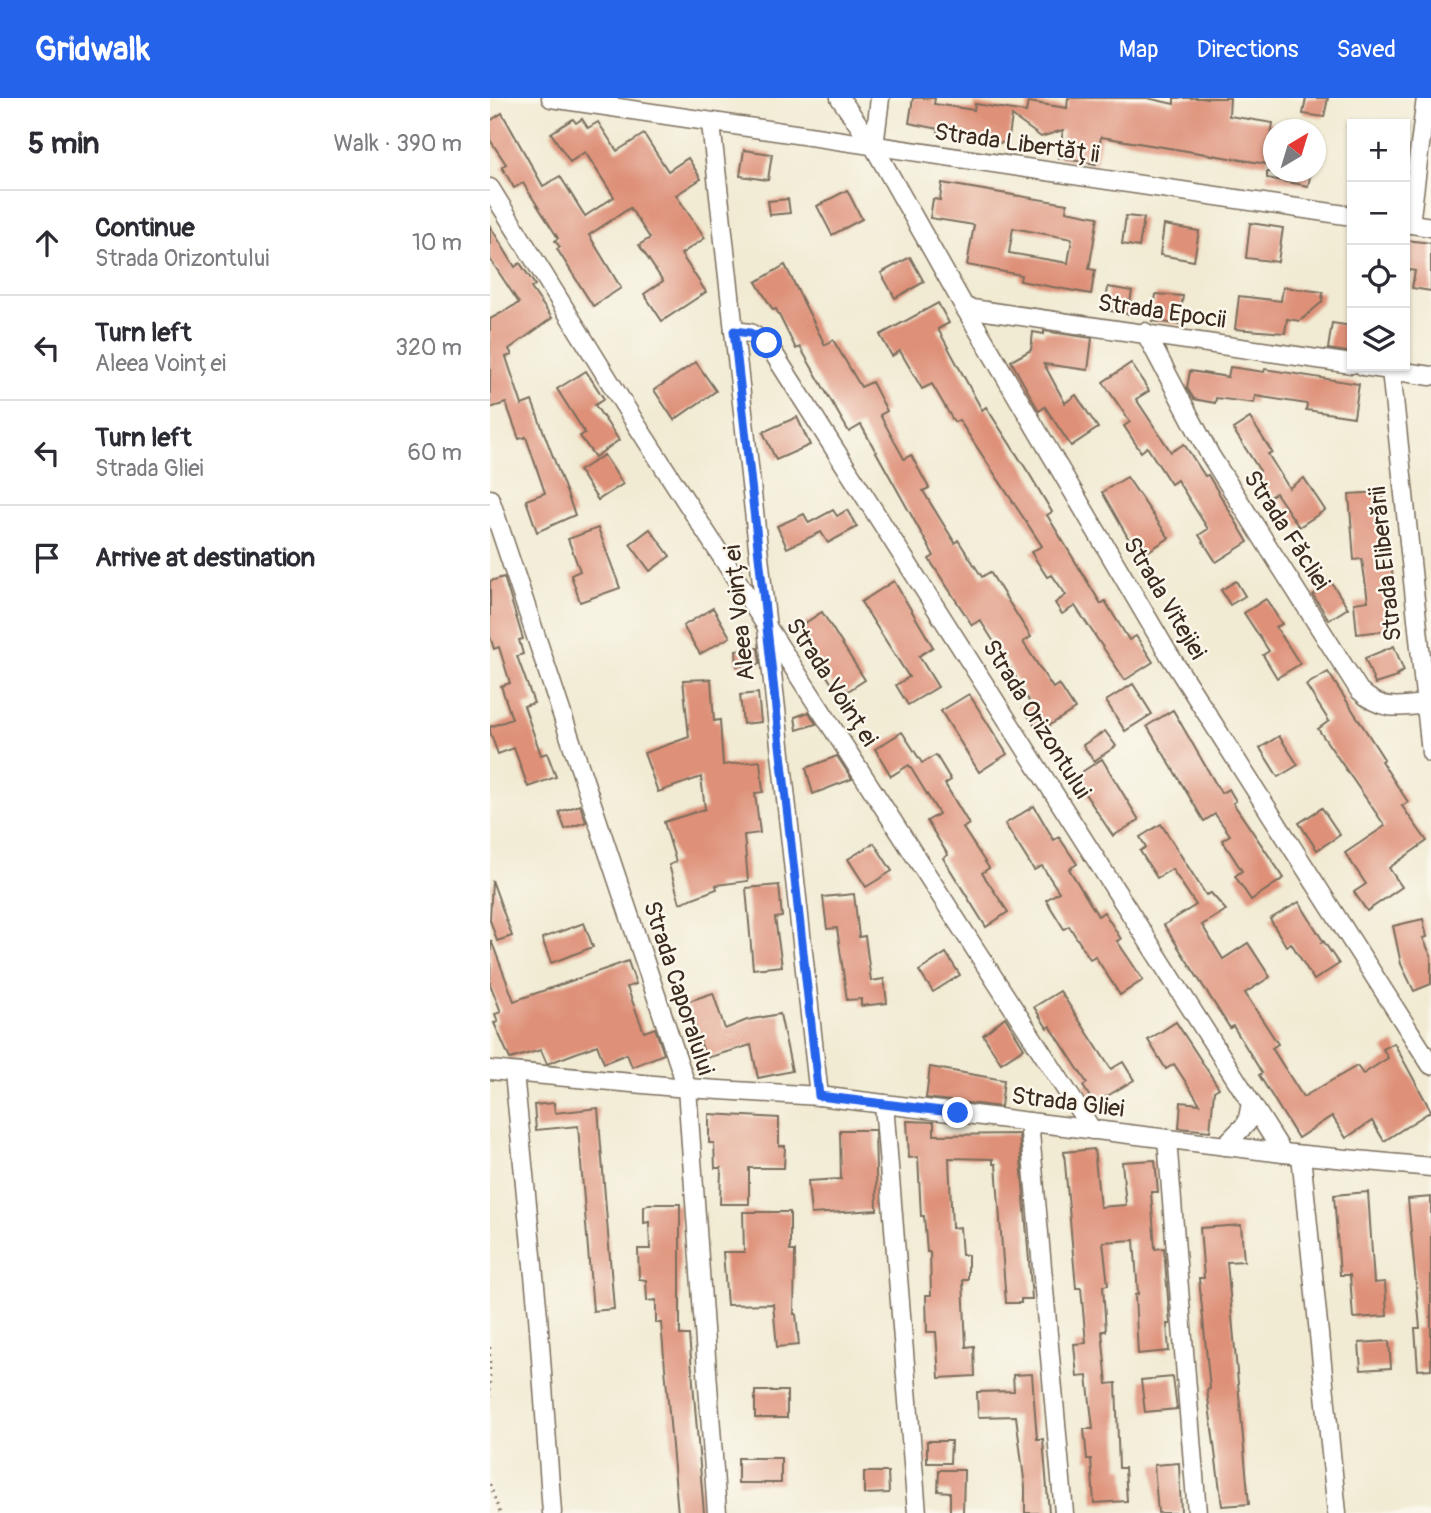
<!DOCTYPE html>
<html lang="en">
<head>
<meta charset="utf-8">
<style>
  :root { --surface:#fff; --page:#f2f2f3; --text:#2b2b33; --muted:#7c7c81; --line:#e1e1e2; --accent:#2563eb }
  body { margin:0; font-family:Pangolin,sans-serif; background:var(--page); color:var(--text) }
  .controls { position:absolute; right:21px; top:21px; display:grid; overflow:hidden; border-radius:0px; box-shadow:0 2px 5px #0004 }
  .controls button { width:63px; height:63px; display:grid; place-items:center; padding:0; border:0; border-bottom:2px solid var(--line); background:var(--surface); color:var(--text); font:35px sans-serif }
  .compass { position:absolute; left:773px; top:21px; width:63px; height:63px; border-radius:50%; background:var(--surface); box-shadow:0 2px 5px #0004; rotate:38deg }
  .stop { position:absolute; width:21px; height:21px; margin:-16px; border:5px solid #2563eb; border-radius:50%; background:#fff }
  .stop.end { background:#2563eb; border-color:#fff; box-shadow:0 2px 7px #0008 }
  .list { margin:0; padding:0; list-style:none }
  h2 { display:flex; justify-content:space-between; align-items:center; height:91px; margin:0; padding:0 28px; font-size:30px }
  h2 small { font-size:23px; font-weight:400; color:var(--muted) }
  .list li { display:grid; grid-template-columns:46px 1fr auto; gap:21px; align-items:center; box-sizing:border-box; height:105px; padding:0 28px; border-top:2px solid var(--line) }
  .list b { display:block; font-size:26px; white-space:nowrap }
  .list p { margin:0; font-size:23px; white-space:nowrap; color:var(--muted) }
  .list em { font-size:23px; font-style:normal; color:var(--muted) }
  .icon { flex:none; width:38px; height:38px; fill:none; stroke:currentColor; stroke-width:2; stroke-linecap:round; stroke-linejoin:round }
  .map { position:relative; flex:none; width:941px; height:1415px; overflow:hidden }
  header { display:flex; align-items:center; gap:42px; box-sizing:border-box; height:98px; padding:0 35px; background:var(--accent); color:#fff }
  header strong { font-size:33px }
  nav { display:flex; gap:38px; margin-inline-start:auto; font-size:24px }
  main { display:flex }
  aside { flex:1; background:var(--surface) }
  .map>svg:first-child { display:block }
  .building { fill:#de9078; fill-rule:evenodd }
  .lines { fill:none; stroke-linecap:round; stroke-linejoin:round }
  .minor-casing { stroke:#7b6e5d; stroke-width:21 }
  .path { stroke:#7b6e5d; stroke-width:2.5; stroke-dasharray:2 5; stroke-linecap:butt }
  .minor { stroke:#fff; stroke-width:18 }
  .route { stroke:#2563eb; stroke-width:9 }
  .labels { text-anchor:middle; stroke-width:5; stroke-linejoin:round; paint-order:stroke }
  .street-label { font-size:24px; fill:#3b2a1e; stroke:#fbf7ec }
</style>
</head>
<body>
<header>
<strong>Gridwalk</strong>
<nav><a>Map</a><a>Directions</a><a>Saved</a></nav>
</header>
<main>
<aside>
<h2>5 min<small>Walk · 390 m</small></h2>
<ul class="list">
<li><svg class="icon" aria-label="ahead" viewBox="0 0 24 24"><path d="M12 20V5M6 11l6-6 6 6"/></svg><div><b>Continue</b><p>Strada Orizontului</p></div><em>10 m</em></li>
<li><svg class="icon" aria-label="left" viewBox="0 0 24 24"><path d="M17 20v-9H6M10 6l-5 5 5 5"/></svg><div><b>Turn left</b><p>Aleea Voinței</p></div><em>320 m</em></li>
<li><svg class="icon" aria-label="left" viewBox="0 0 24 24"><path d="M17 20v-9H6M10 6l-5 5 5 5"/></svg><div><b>Turn left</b><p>Strada Gliei</p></div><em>60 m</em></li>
<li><svg class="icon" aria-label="arrive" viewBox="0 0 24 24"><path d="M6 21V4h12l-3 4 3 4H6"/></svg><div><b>Arrive at destination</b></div></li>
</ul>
</aside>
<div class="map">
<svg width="941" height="1415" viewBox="0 0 941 1415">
  <rect width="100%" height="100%" fill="#fbf7ec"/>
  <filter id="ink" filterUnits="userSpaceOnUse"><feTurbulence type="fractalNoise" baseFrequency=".0143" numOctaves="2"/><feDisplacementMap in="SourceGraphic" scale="14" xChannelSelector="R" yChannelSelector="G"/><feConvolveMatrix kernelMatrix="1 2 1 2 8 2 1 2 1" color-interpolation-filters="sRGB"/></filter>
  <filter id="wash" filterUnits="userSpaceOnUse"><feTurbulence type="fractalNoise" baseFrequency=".00686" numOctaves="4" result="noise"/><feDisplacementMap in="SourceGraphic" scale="28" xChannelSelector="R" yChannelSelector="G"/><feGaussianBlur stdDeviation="1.57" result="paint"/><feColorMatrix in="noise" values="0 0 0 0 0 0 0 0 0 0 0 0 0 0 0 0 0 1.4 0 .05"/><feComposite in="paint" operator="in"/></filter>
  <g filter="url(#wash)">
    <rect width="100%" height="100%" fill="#f1ebd3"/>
    <g id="blocks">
      <g class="building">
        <path d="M423,0H445L444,6L484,12L485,6L536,14L538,4L577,10L578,0H657L684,6V0H740L739,18L783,25L777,66L611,39L606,66L569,60L573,32L551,39L522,18L518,46L448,35L449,31L419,25Z"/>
        <path d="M816,0H838L834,19L813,16Z"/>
        <path d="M12,15L53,88L70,78L95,118L124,99L95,54L80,64L61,35L83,21L86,25L92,21L98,30L108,24L127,53L154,36L178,73L198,60L211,81L186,97L215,140L191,156L216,194L172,223L154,196L173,183L149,147L160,140L140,110L99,137L131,190L103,208L67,151L70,149L65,143L68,140L33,85L24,90L12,69L16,66L0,42V23Z"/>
        <path d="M254,52L282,56L278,82L250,78Z"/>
        <path d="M777,74H821L818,88L777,80Z"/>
        <path d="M452,85L577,106L576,113L608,119L599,171L605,172L601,196L530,183L531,177L477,167L484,127L440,120L443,101L450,102ZM523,130L582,141L578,165L519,155Z"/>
        <path d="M357,92L372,121L342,137L327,108Z"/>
        <path d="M298,101L300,115L280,117L278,103Z"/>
        <path d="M636,118L654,120L649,149L632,146Z"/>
        <path d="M760,125L793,130L788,164L756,160Z"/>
        <path d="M674,127L709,133L704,163L670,157Z"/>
        <path d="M0,128L25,169L30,165L45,187L41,190L62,220L19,251L22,257L16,259L32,307L42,303L85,417L47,434L36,402L55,395L36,339L29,341L16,305L0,310V221L29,205L0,161Z"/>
        <path d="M915,142L941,145V193L922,190L925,173L915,171Z"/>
        <path d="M420,159L434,184L405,200L391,175Z"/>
        <path d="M295,167L335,247L343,242L371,289L382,284L397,313L390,317L414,361L421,357L439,390L433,393L465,445L468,442L492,479L500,474L541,539L533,544L563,590L569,586L585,611L549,634L533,610L540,605L518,566L490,522L482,527L439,461L444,458L371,327L359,334L310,249L306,251L286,211L283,212L266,184Z"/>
        <path d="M618,189L642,193L638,216L615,212Z"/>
        <path d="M793,189L833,194L832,204L810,223L797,221L795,235L745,231L749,198L791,203Z"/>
        <path d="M666,196L693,198L689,226L662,223Z"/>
        <path d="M448,205L459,225L448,231L492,312L496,309L540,377L562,414L557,417L611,506L615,503L639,542L646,538L663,564L635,582L585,508L572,516L565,505L576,497L562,477L557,479L541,454L552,448L469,322L464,324L442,286L432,291L410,253L402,258L390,237Z"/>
        <path d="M842,225L862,228V255L838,251Z"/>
        <path d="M554,233L602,240L598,272L554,266L575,305L586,297L608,330L581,348L555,309L549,313L521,263L541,252L543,234L554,236Z"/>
        <path d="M206,264L226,293L184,322L164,292Z"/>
        <path d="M641,265L659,293L646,301L681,354L694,346L715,378L718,377L758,444L726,464L709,437L718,431L687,382L681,386L657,349L651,354L634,328L640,324L613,284Z"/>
        <path d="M740,269L774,274L775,271L869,286L864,319L816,312L817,306L765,298L764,305L726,300L725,305L704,301L697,290L700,273L738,279Z"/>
        <path d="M96,273L114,301L105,307L129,342L105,359L90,338L95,335L67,291Z"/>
        <path d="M307,319L320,347L286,362L273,334Z"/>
        <path d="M760,320L782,354L778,356L799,390L814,380L835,412L809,429L786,395L777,400L764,377L770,373L743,331Z"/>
        <path d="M114,357L133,386L108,402L89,373Z"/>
        <path d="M637,379L679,440L649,459L612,394Z"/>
        <path d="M893,394L895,416H890L895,466H901L905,495L897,496L901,532L867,536L864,505L878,503L872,461L864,462L859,396Z"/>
        <path d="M343,412L347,418L357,412L367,429L338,445L331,434L297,450L287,428L314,416L319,425Z"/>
        <path d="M108,430L130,490L90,504L81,477L90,473L78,441Z"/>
        <path d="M160,431L180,458L160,473L140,446Z"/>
        <path d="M14,479L33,541L29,542L33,556L27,558L44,605L34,608L51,657L57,655L66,679L38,689L24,650L8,656L0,634V629L22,621L11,588L20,585L9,549L4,551L0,538V483Z"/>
        <path d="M404,483L443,549L429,558L448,589L418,607L406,587L419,579L371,504Z"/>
        <path d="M746,483L755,498L740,507L731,492Z"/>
        <path d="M841,484L858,510L839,522L823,497Z"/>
        <path d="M776,501L792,526L786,529L810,566L787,580L773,557L779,553L754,515Z"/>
        <path d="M223,510L240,539L210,556L193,528Z"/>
        <path d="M332,514L375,582L350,598L306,531Z"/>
        <path d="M904,548L914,573L906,577L907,579L885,586L875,560Z"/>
        <path d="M268,550L270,566L247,568L246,552Z"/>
        <path d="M838,574L894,661L891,663L918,704L912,708L937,743L899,770L912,789L877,813L864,794L876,786L855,755L895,728L828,631L839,623L816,587Z"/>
        <path d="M221,581L224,623L230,622L233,667L270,663L273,694L265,695L270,735L254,737L258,783L226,787L227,791L190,805L179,767L186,764L174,724L215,711L211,679L168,694L154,655L199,639L193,582Z"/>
        <path d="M643,586L662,616L635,633L616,603Z"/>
        <path d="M268,595L271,624L253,626L250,597Z"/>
        <path d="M479,596L517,656L489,674L451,613Z"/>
        <path d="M683,612L731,695L739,691L746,703L743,705L794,780L761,802L745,778L752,773L732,742L740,737L725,716L714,723L657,628Z"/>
        <path d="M319,614L326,626L307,632L305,619Z"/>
        <path d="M615,633L626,648L604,663L593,647Z"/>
        <path d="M412,634L432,665L446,657L461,682L455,686L479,726L473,730L499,770L492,775L518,814L496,829L453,760L458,757L437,723L449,716L419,667L401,678L385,651Z"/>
        <path d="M789,638L808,667L788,679L770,650Z"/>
        <path d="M347,658L362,681L323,696L316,670Z"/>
        <path d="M612,661L649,722L623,738L584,679Z"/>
        <path d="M90,707L96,724L75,731L69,714Z"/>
        <path d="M544,708L564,742L569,739L587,766L579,771L608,818L614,814L631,841L627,843L653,882L630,897L605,858L600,861L579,828L574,831L556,802L569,794L552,768L544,772L515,726Z"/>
        <path d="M832,710L850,737L827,752L809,725Z"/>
        <path d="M671,726L716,797L721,795L736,812L712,827L733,861L758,845L780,879L755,895L788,946L782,950L813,999L867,968L873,976L898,960L893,951L904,945L941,1013L894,1043L882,1023L856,1040L842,1018L808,1040L769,977L772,975L743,928L740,930L674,827L706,807L682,771L667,780L650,753L656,749L650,739Z"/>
        <path d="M384,745L402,773L376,789L358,761Z"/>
        <path d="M2,782L22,838L7,843L0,822Z"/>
        <path d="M289,787L292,819L285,820L292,868L263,871L256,790Z"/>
        <path d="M364,796L369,839L375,838L381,883L394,881L397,905L371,908V901L357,902L347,830L337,831L333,799Z"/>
        <path d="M809,804L833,843L830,845L834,844L849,866L824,882L801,845L796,848L780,821Z"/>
        <path d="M933,821L937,839L933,840L941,858V886L924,893L911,866L903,828Z"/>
        <path d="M94,825L103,849L61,865L52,840Z"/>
        <path d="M1,842L24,903L138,863L146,886L137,889L154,934L165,930L174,956L142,969L137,956L114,965L107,947L57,966L51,952L20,961L4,925L8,924L5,916L11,914L0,886Z"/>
        <path d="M456,855L470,877L443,894L429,873Z"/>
        <path d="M570,893L621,971L633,964L644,982L604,1006L593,988L597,985L560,928L557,930L544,909Z"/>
        <path d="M223,895L235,931L257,922L290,916L302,973L268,980L261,947L216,960L196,904Z"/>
        <path d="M515,919L534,950L511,965L493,937Z"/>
        <path d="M686,924L729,990L724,993L720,1033L689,1030L691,1004L710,1006L684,966L676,971L658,942Z"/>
        <path d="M440,969L514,982L511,1009L436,1000Z"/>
        <path d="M64,1005L65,1015L108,1010L124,1211L103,1213L88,1028L46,1032L44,1007Z"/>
        <path d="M219,1016L289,1020V1048H295L294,1070H259V1106H230L231,1070H225L224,1045H219Z"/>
        <path d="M417,1023L444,1024V1037L529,1036L542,1201H531V1205H516L506,1066H503V1061L459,1060L462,1130L470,1129L472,1157H478V1182H473L476,1249L484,1248L485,1278L449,1280L446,1234H437L436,1197H441L440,1154H437L434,1118H431L428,1059L419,1060Z"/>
        <path d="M350,1032H385L387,1112L321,1116L318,1083L351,1081Z"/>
        <path d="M604,1051L610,1109L636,1107L632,1064L665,1062L668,1094H661L665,1151L674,1150L680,1226H677L679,1253L648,1256L645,1197L648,1196L644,1142L613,1144L618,1187L613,1188L616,1233H612L617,1286L626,1285L629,1370H635L637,1403L604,1405L601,1361H597L594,1331H603L597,1278L587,1279L584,1246L596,1245L591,1190H586L574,1054Z"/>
        <path d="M878,1094L884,1185L895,1184L897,1218L863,1220L860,1177H850L844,1097Z"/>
        <path d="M941,1099V1271L928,1272L925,1230H930L918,1101Z"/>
        <path d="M159,1106H190V1237H199L214,1415H188L171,1225H166V1202L157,1203L156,1182L149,1181L148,1151H160L159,1124L154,1125V1109Z"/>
        <path d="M253,1114H300V1153H305L304,1216H306L309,1247L287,1249L283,1206L237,1207L233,1154H254Z"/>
        <path d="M751,1127L754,1163L737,1164L759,1406L732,1408L717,1292L720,1291L709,1180H714L710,1130Z"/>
        <path d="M899,1243L901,1270L871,1272L869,1245Z"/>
        <path d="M542,1276L547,1341H553L559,1415H535V1389L526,1318L488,1319L487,1294L524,1293L523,1277Z"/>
        <path d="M683,1279L687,1311L655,1314L651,1282Z"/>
        <rect x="265" y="1293" width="32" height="27"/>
        <path d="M437,1343H461L460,1365H437Z"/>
        <rect x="248" y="1360" width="43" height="25"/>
        <path d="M689,1365L691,1415H668L664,1367Z"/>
        <path d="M449,1372H474L473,1415H460V1394L448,1393Z"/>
        <path d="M374,1374H398L399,1395L374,1396Z"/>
      </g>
    </g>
  </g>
  <g filter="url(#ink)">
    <use href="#blocks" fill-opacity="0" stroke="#7b6e5d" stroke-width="2"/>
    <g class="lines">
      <g class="minor-casing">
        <g id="minor">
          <path d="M61,0L862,118"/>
          <path d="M350,0L384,49L475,210L678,555L941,967"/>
          <path d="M221,26L329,998"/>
          <path d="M384,49L390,0"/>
          <path d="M0,90L146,326L602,1032"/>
          <path d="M915,125L941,129"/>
          <path d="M920,126L936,0"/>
          <path d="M475,210L862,266"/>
          <path d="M244,233L260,235L277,245L793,1055"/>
          <path d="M655,234L720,357L869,592C889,612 907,610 933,606"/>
          <path d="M873,268L941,278"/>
          <path d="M901,272L941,655"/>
          <path d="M0,401L197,990L227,1415"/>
          <path d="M0,972L197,990L329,998L793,1055L941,1069"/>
          <path d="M24,975L48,1218L62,1415"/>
          <path d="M394,1006L427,1415"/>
          <path d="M539,1024L574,1415"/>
          <path d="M677,1041L707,1415"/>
          <path d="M734,1048L757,1025L761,1005"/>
          <path d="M811,1057L847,1415"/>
        </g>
      </g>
      <g class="path">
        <path d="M0,1249V1316"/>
        <path d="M0,1386L10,1415"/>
      </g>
      <use href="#minor" class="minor"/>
    </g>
  </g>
  <g class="lines" filter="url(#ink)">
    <path class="route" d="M277,245L260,235L244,233L329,998L468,1015"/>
  </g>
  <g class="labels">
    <g class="street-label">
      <text transform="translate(527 45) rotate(8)" y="8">Strada Libertății</text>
      <text transform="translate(672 213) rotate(8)" y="8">Strada Epocii</text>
      <text transform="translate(797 432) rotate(57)" y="8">Strada Făcliei</text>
      <text transform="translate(895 466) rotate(-96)" y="8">Strada Eliberării</text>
      <text transform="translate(675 500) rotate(59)" y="8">Strada Vitejiei</text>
      <text transform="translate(249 515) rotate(-96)" y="8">Aleea Voinței</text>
      <text transform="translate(342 584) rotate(57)" y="8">Strada Voinței</text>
      <text transform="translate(547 621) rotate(58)" y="8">Strada Orizontului</text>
      <text transform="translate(189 890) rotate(72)" y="8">Strada Caporalului</text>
      <text transform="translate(578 1004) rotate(7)" y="8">Strada Gliei</text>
    </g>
  </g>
</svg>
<div class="controls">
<button>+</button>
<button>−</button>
<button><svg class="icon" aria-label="locate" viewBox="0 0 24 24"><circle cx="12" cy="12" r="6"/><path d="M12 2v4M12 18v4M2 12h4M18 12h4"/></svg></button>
<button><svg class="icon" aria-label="layers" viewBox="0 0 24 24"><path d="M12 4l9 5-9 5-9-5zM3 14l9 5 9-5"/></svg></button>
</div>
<svg class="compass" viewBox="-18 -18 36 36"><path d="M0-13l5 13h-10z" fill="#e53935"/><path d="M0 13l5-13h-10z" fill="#7c7c81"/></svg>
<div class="stop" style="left:277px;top:245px"></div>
<div class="stop end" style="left:468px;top:1015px"></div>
</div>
</main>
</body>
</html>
